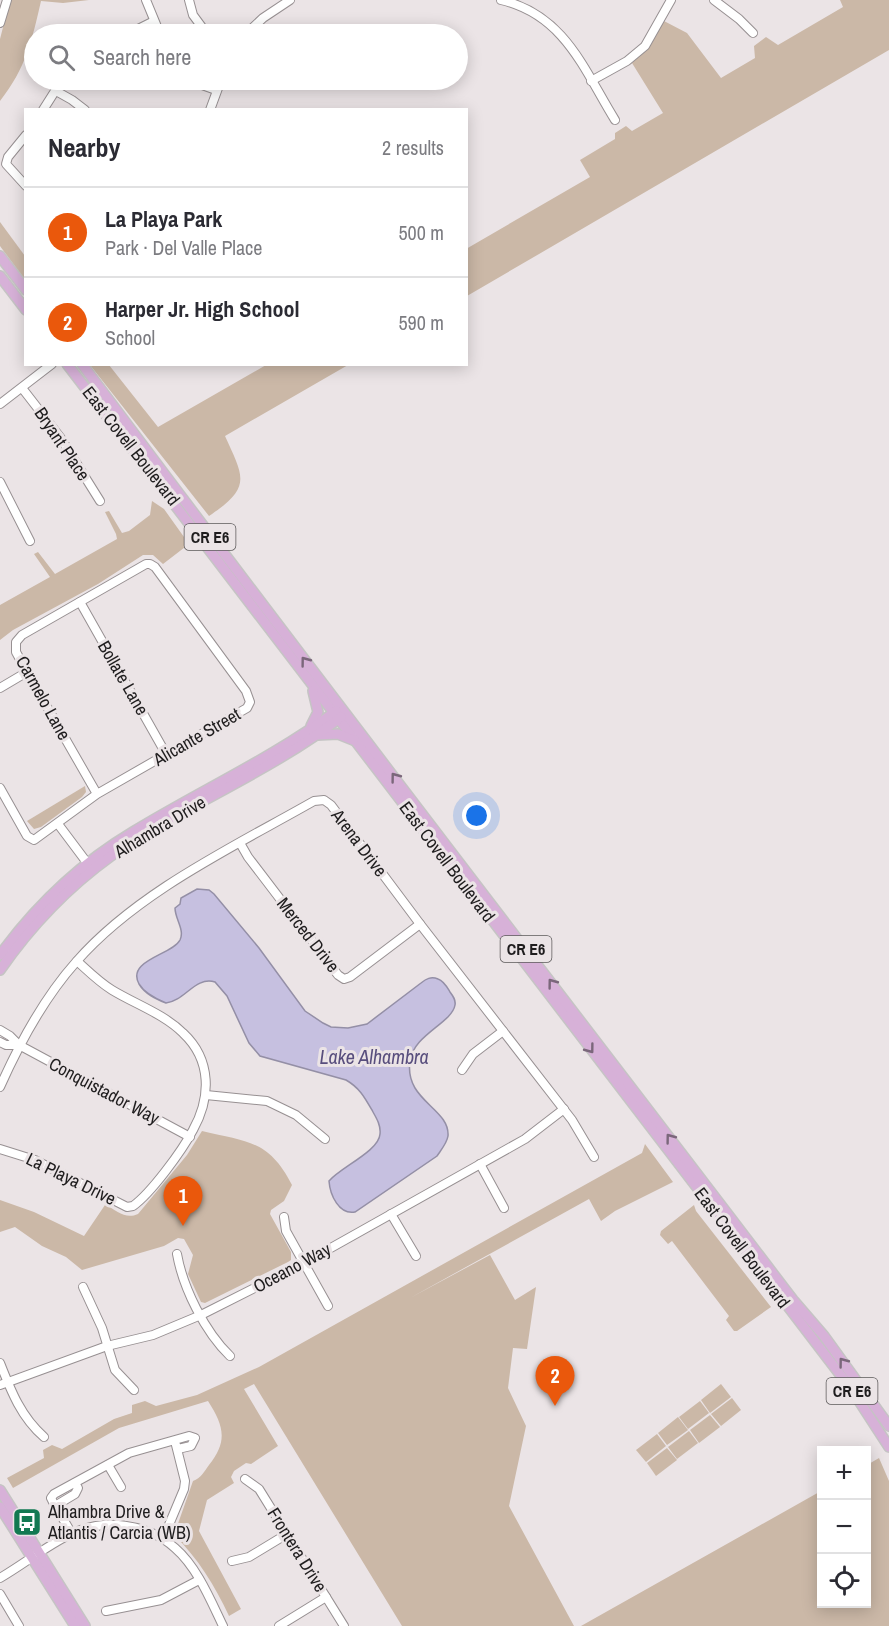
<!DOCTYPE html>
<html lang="en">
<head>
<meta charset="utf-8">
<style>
  :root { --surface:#fff; --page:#f7f7f7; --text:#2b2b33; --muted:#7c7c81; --line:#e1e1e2; --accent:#ea580c }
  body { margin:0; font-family:"Archivo Narrow",sans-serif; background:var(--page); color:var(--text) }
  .controls { position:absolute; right:18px; bottom:18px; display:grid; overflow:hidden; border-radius:0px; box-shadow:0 3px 15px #0003 }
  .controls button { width:54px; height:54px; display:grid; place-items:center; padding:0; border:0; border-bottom:2px solid var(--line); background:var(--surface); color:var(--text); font:30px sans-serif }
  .you { position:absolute; left:477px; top:816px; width:21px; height:21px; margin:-15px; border:4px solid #fff; border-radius:50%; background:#1a73e8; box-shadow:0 0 0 9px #1a73e833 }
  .badge { display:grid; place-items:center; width:39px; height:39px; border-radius:50%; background:var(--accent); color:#fff; font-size:20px; font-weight:700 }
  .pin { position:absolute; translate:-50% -50px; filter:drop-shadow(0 2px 3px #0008) }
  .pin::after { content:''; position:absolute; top:32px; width:21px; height:18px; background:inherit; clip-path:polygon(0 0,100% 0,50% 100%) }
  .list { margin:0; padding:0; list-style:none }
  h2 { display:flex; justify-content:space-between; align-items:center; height:78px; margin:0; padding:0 24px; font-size:26px }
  h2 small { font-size:20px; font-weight:400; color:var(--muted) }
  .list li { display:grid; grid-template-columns:39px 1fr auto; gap:18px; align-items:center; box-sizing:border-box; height:90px; padding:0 24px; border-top:2px solid var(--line) }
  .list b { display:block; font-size:22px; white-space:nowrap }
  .list p { margin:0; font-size:20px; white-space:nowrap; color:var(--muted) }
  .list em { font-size:20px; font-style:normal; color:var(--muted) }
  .icon { flex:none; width:33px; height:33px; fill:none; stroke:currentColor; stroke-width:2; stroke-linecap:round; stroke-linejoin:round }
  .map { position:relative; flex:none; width:889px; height:1626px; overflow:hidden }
  .search { position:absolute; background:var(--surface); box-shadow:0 3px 15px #0003; left:24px; top:24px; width:444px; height:66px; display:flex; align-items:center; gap:15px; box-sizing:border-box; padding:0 21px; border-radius:33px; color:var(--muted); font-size:22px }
  .panel { position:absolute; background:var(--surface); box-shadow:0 3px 15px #0003; left:24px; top:108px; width:444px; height:258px; border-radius:0px }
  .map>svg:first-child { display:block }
  .green { fill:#cbb8a7 }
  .water { fill:#c6c0e0; stroke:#948fa6; stroke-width:1.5 }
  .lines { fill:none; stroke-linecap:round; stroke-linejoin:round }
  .minor-casing { stroke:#979092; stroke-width:10 }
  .major-casing { stroke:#c5c4c4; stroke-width:12 }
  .minor { stroke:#fff; stroke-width:8 }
  .major { stroke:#d7b1d8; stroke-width:9 }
  .oneway { stroke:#7b677b }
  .labels { text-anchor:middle; stroke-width:6; stroke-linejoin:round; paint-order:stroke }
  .shield { fill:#ebe4e6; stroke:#5c595a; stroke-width:1.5 }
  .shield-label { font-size:16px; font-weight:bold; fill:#1f1d1e }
  .street-label { font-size:18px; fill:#1f1d1e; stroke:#ebe4e6 }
  .poi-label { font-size:18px; fill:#1f1d1e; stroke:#ebe4e6; text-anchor:start }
  .water-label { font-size:20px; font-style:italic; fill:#584e7d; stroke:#ebe4e6 }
</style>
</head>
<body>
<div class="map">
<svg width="889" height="1626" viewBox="0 0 889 1626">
  <rect width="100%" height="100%" fill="#ebe4e6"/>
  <g class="green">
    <path d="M10,0H89L63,3L41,1C32,40 26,68 0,101V39Z"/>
    <path d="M840,0H889V50L467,296L466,249L590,177L580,160L615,139V133L626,126L632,131L663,113L632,63L647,49L664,21L687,33L721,78L755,58L754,46L766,37L778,45L843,7Z"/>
    <path d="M0,222L25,256V280L0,246Z"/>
    <path d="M90,365H109L158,427L266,365H348L225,436C244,478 252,487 209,516Z"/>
    <path d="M152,501L164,509L189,544L163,564L153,555H143L98,584L13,630L0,640V605L50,577L34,554L38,552L55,574L117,539L116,534L105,512L109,511L122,533L129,531L150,515Z"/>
    <path d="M85,786L86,792L82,797L41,827L34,829L27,821Z"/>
    <path d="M202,1131C248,1142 269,1140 292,1185L284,1201L271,1210L270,1214L291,1252V1260L288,1262L205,1303L201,1302L188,1274L193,1255L184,1239L178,1238L164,1246L82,1270L66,1257L42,1246L15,1227L0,1232V1200L34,1212L84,1236L105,1205C117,1210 125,1220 138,1214L187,1155Z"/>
    <path d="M645,1144L673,1182L615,1211L601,1221L589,1199L410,1298L490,1255L515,1300L536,1287L527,1349L513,1348L508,1388L526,1426L509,1506L574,1626H402L254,1384L244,1389L278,1446L251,1464L246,1463L234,1471L231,1477L234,1483L207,1500L199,1531L241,1609L229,1616C215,1586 198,1558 174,1535L193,1481C201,1478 204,1472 209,1465C228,1441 224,1426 208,1401L119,1428L13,1488L7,1478L44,1458L43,1450L52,1445L62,1449L114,1419L132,1413V1405L145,1401L156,1406L197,1395L259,1367L642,1153Z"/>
    <path d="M694,1205L696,1211L771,1307L737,1331H734L726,1320L729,1316L672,1241L668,1244L660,1235L661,1231Z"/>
    <path d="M721,1384L731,1397L710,1413L701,1400Z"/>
    <path d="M732,1398L741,1410L721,1426L711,1414Z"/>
    <path d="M700,1401L709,1413L688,1429L679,1417Z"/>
    <path d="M710,1415L720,1427L699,1443L690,1430Z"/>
    <path d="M678,1417L688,1430L667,1445L658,1433Z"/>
    <path d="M689,1431L698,1443L677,1459L668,1447Z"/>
    <path d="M657,1434L666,1446L646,1462L636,1450Z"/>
    <path d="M667,1448L677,1460L656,1476L647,1463Z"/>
    <path d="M879,1458L889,1481V1626H581L821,1491L822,1604H866L867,1465Z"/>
  </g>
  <path class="water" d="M197,889L209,890L214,894L259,948L305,1011L323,1023L331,1027L348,1028L367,1024L421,983C426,979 431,976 438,979C444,981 447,987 450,992C453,996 456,1000 455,1005C452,1023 413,1035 410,1061C404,1101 450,1108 448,1136C447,1143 441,1150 437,1156L355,1212C339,1215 330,1195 329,1181C341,1167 379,1151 380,1134C381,1126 377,1119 373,1112C365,1098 360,1088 346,1080L260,1056L249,1043L227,996L215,982C195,976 185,1001 166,1003C156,999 145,994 139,984C126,960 172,955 180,940C185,930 175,919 175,908L180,904L181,898Z"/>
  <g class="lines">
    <g class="minor-casing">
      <g id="minor">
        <path d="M146,0L160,34"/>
        <path d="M189,0L193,15L207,34"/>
        <path d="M501,0C565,15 584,70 615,120"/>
        <path d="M714,0L739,19L753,33"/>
        <path d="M0,23L7,0"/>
        <path d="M128,34L154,21"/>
        <path d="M246,34L263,18L290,0"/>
        <path d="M188,80L216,90"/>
        <path d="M591,81L627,61L645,46L671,0"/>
        <path d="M56,91L72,100L85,110"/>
        <path d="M43,110L62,80"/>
        <path d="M210,110L221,80"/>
        <path d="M26,135L8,157L6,164L26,186"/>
        <path d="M22,388L60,437L100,501"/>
        <path d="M0,404L52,364"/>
        <path d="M0,482L30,541"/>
        <path d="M80,602L166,754"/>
        <path d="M0,688L27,672"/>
        <path d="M0,788L27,836L34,840L97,794L247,708L250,702L246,691L155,567L150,564H146L22,635L16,642V652L27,672L97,794"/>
        <path d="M58,824L91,868"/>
        <path d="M240,843L248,857L338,975L344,979L350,977L420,924"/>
        <path d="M0,1030L10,1036L19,1045L190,1137"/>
        <path d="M0,1042L6,1045H19"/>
        <path d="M462,1070L473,1054L503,1031"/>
        <path d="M0,1087C20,1042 43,999 76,962C137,892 235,846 314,801L324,800L331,805L420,924L572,1120L594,1157"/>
        <path d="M206,1095L267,1101L296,1115L325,1139"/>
        <path d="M0,1149L35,1160L127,1207L133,1206C151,1193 182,1151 193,1130C211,1098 212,1060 183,1033C164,1014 135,1004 112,990C99,982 88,971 77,961"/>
        <path d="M480,1164L504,1208"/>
        <path d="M391,1214L416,1256"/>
        <path d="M284,1217L286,1231L328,1306"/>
        <path d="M177,1254C183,1288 205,1332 230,1356"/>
        <path d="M83,1287L102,1328L115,1370L134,1390"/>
        <path d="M0,1363C11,1391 21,1417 44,1437"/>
        <path d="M0,1385L107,1346L153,1335L201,1315L304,1263L525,1139L564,1109"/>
        <path d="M108,1465L121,1487"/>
        <path d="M245,1479L259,1489L344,1626"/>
        <path d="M55,1506L75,1494L78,1488L75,1483"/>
        <path d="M72,1534L53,1502L51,1498L54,1494L129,1453L189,1436L195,1438L191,1446L178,1449"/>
        <path d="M163,1539L184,1489L185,1481L176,1445"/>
        <path d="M232,1561L249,1557L287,1534"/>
        <path d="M0,1578C24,1564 46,1546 71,1534C104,1518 147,1523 175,1548C197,1567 210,1599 223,1626"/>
        <path d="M0,1594L19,1626"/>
        <path d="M106,1611L161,1600L199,1580"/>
        <path d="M279,1626L326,1597"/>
      </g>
    </g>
    <g class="major-casing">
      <g id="major">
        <path d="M0,256L26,290"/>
        <path d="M0,276L26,310"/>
        <path d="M67,364L852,1390L889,1447"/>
        <path d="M82,364C316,679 556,988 793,1300L824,1336L889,1426"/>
        <path d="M311,726L318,712L313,691"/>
        <path d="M317,735L338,734L353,740"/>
        <path d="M0,955C36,906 81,863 133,832C200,791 273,758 336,711"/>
        <path d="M0,970C30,927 68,887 111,856C184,805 270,772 341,717"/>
        <path d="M0,1490L85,1626"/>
        <path d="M0,1507L75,1626"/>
      </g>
    </g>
    <use href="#minor" class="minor"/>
    <use href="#major" class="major"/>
  </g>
  <defs><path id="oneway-chevron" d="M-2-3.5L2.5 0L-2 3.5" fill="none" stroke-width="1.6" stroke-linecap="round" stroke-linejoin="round" transform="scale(1.5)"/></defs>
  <g class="oneway">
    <use href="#oneway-chevron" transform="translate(305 661) rotate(-127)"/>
    <use href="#oneway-chevron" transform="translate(395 777) rotate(-127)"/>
    <use href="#oneway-chevron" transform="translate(552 983) rotate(-127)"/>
    <use href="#oneway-chevron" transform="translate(590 1049) rotate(53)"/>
    <use href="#oneway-chevron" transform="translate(670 1138) rotate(-127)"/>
    <use href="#oneway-chevron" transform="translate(843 1362) rotate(-127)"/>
  </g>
  <defs>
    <g id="bus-square" transform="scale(1.5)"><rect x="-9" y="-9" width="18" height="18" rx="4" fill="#127952" stroke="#ebe4e6"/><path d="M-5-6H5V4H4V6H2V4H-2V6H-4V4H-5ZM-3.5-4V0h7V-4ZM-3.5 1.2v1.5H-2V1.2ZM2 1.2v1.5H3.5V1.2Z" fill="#fff"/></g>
  </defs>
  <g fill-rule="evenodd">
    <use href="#bus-square" x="27" y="1522"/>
  </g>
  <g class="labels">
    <g class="shield">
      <rect x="184.5" y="524" width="51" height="26" rx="4.5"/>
      <rect x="500.5" y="936" width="51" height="26" rx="4.5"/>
      <rect x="826.5" y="1378" width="51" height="26" rx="4.5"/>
    </g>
    <g class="shield-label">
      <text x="210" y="543">CR E6</text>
      <text x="526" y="955">CR E6</text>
      <text x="852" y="1397">CR E6</text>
    </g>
    <g class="street-label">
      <text transform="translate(62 444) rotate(56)" y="6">Bryant Place</text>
      <text transform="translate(131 446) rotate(52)" y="6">East Covell Boulevard</text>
      <text transform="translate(123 678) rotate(60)" y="6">Bollate Lane</text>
      <text transform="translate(43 698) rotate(61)" y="6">Carmelo Lane</text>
      <text transform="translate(197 737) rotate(-30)" y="6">Alicante Street</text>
      <text transform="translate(160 827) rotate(-31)" y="6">Alhambra Drive</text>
      <text transform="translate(359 843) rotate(53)" y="6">Arena Drive</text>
      <text transform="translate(447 862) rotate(53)" y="6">East Covell Boulevard</text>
      <text transform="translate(308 935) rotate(52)" y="6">Merced Drive</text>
      <text transform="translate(104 1091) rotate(28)" y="6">Conquistador Way</text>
      <text transform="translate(71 1179) rotate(26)" y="6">La Playa Drive</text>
      <text transform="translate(742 1248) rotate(53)" y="6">East Covell Boulevard</text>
      <text transform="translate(292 1268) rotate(-28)" y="6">Oceano Way</text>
      <text transform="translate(297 1550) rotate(58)" y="6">Frontera Drive</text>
    </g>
    <g class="poi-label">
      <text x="48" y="1518">Alhambra Drive &amp;<tspan x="48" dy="21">Atlantis / Carcia (WB)</tspan></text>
    </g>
    <g class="water-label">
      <text x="374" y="1064">Lake Alhambra</text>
    </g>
  </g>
</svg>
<div class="controls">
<button>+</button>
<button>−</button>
<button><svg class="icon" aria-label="locate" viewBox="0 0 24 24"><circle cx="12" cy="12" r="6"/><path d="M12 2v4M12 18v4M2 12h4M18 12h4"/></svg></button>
</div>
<div class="you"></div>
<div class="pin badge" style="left:183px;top:1226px">1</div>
<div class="pin badge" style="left:555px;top:1406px">2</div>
<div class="search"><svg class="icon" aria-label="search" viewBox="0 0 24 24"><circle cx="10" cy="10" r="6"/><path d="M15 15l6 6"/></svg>Search here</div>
<section class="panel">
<h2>Nearby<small>2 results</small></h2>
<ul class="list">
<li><span class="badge">1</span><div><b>La Playa Park</b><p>Park · Del Valle Place</p></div><em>500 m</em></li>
<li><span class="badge">2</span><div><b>Harper Jr. High School</b><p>School</p></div><em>590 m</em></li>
</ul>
</section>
</div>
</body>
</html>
